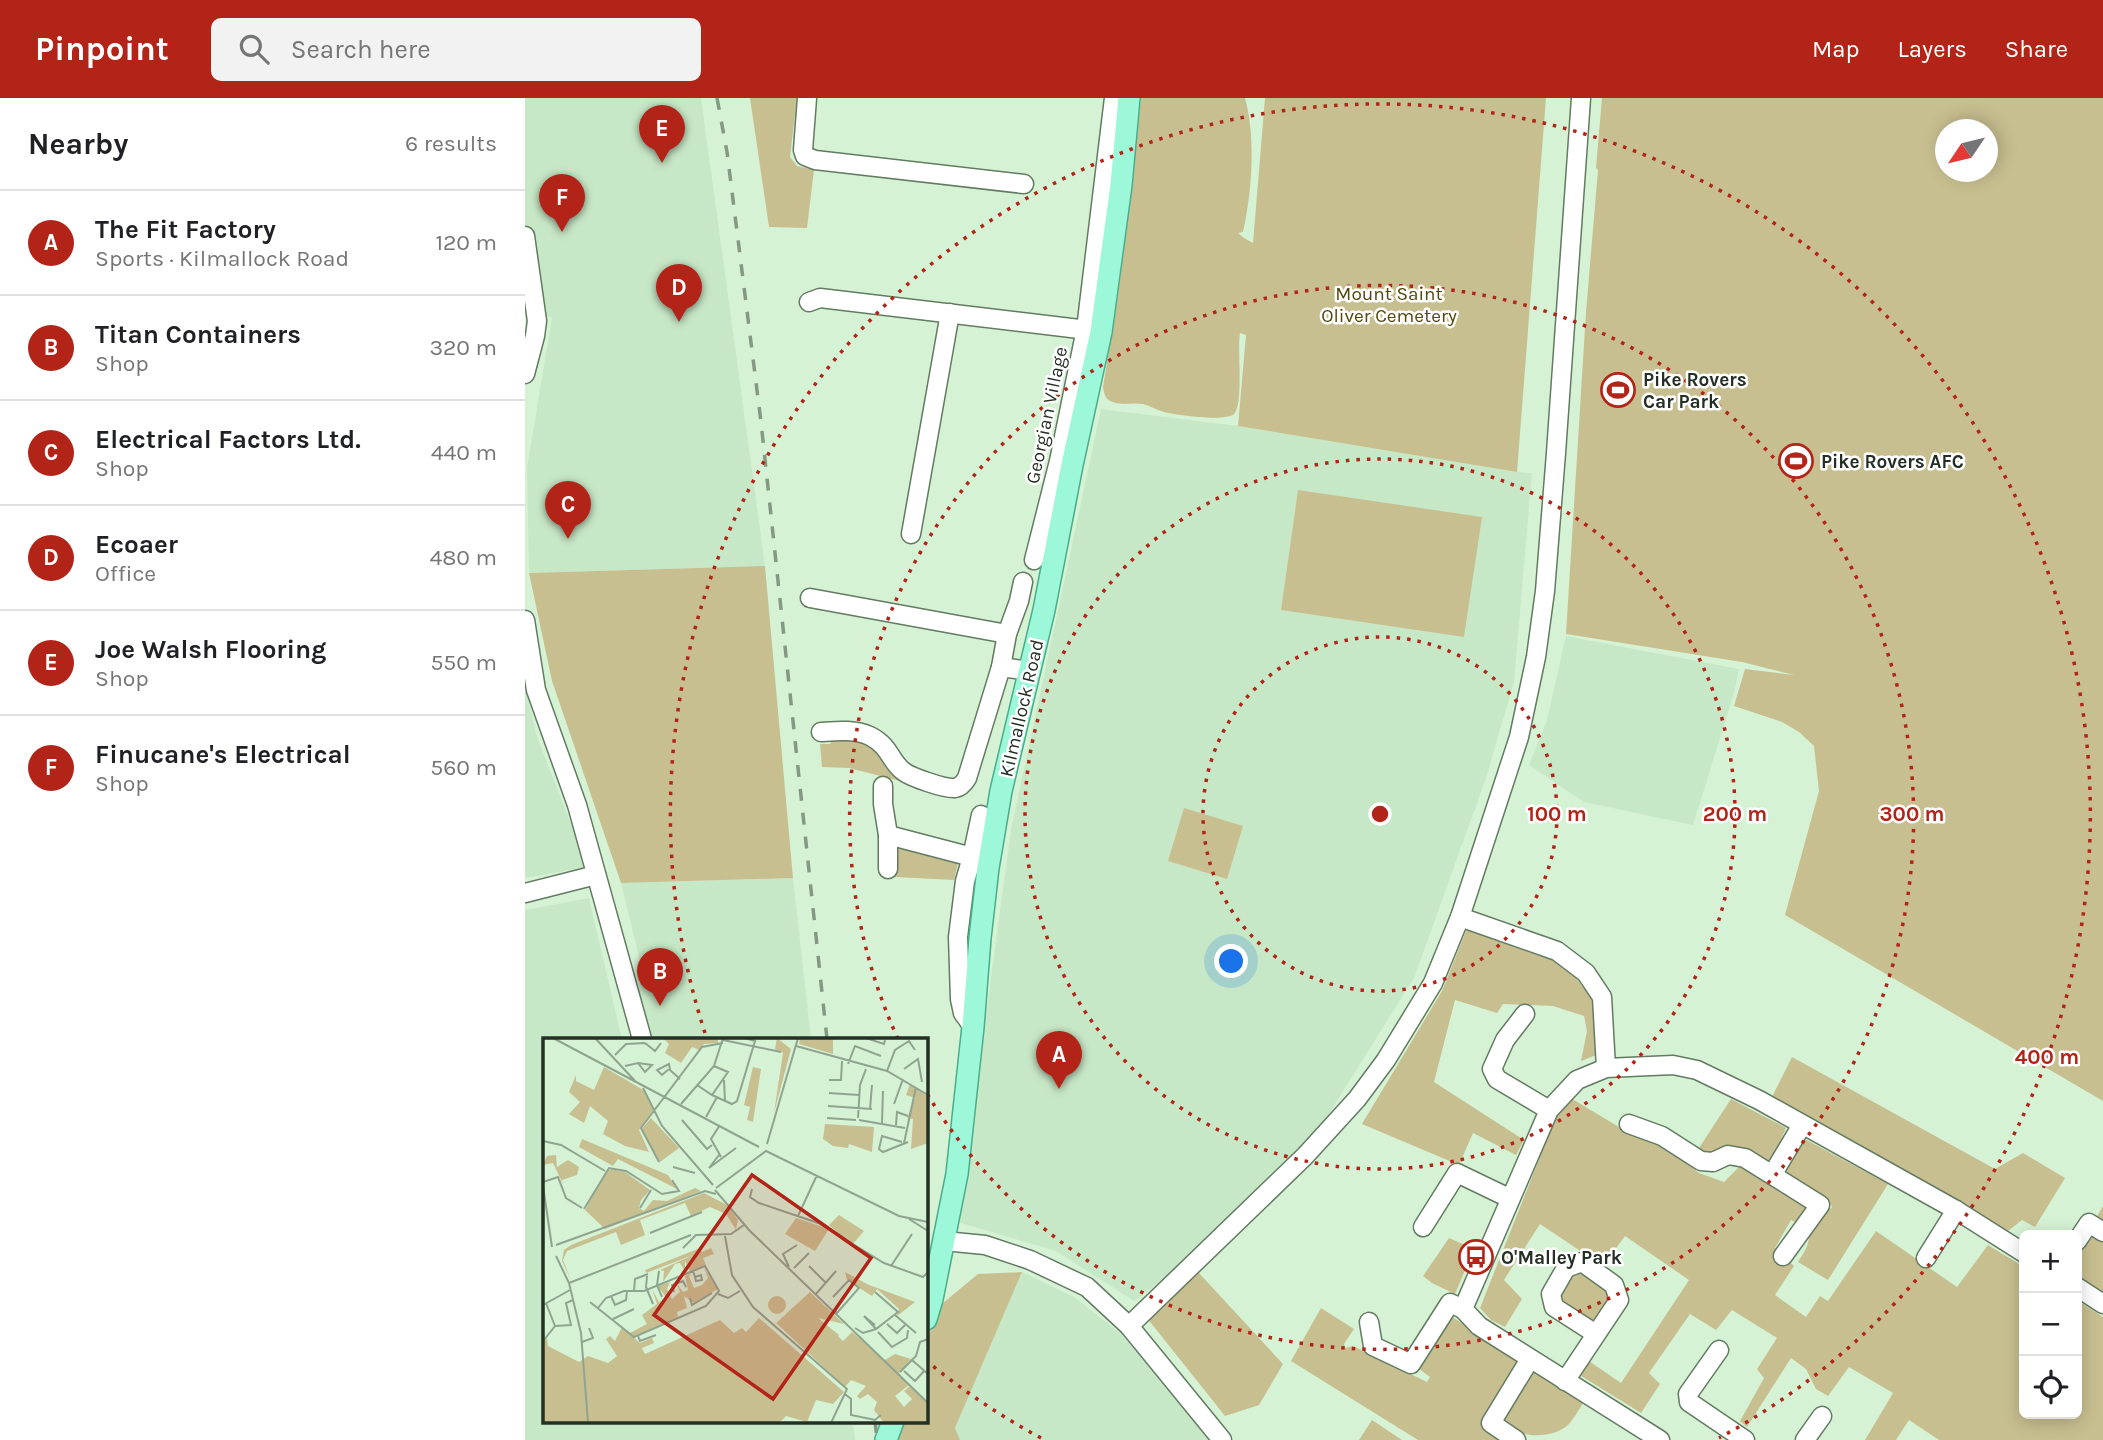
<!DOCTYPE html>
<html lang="en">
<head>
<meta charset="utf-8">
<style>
  :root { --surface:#fff; --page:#f2f2f2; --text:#202124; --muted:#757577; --line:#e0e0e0; --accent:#b22318 }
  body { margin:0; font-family:Karla,sans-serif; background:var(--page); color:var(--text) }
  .controls { position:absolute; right:21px; bottom:21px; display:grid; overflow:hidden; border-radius:10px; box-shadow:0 4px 18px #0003 }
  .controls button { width:63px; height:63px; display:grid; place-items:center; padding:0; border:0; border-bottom:2px solid var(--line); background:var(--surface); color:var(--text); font:35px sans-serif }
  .compass { position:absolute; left:1410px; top:21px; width:63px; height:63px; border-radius:50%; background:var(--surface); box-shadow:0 4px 18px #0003; rotate:235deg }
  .you { position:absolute; left:707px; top:864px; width:24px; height:24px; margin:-18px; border:5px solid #fff; border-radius:50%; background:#1a73e8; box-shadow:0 0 0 10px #1a73e833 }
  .badge { display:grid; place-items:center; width:46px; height:46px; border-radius:50%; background:var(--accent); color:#fff; font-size:23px; font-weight:700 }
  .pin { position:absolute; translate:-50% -58px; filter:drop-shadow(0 2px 4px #0008) }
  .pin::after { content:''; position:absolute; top:37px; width:24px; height:21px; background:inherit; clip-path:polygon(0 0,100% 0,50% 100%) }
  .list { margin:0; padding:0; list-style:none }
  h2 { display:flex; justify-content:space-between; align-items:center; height:91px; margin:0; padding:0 28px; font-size:30px }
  h2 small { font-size:23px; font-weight:400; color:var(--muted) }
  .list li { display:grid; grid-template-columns:46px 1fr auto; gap:21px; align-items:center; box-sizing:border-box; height:105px; padding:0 28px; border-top:2px solid var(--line) }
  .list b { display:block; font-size:26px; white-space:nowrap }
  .list p { margin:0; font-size:23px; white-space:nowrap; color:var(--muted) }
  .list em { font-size:23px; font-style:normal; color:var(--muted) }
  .icon { flex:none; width:38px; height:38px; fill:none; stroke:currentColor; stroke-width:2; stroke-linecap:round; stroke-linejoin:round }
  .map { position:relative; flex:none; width:1578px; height:1342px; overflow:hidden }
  header { display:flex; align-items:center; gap:42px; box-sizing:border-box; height:98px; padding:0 35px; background:var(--accent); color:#fff }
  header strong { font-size:33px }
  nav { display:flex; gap:38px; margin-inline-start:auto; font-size:24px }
  .search { width:490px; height:63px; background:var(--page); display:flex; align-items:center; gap:18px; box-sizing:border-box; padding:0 24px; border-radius:10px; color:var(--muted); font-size:26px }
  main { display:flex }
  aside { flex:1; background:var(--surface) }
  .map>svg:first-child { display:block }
  .built { fill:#c7e8c6 }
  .green { fill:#c8bf90; fill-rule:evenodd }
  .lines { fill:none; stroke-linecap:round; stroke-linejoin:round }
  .minor-casing { stroke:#627b61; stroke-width:21 }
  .major-casing { stroke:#48ad89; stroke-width:24 }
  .minor { stroke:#fff; stroke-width:18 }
  .major { stroke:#9df7d9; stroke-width:21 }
  .rail { stroke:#849883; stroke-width:3.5; stroke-dasharray:12 12; stroke-linecap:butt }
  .ring { fill:none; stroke:#b22318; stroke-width:3.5; stroke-dasharray:3.5 7 }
  .labels { text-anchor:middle; stroke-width:5; stroke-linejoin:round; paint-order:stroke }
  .park-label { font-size:19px; fill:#53480c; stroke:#fff }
  .poi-label { font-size:19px; font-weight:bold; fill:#253025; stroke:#fff; text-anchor:start }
  .street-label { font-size:19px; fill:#253025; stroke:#fff }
  .inset-road { fill:none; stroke:#8fa48f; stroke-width:2 }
  .view { fill:#b22318; fill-opacity:0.15; stroke:#b22318; stroke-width:3.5 }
  .inset-edge { fill:none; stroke:#253025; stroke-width:3.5 }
  .centre { fill:#b22318; stroke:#fff; stroke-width:3.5 }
  .ring-label { font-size:21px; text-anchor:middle; font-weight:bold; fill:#b22318; stroke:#fff; stroke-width:5; stroke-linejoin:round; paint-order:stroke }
</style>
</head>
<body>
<header>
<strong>Pinpoint</strong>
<div class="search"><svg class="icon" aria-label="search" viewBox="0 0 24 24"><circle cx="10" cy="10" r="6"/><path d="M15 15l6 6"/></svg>Search here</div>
<nav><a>Map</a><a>Layers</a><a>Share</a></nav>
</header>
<main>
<aside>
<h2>Nearby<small>6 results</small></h2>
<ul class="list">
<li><span class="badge">A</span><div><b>The Fit Factory</b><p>Sports · Kilmallock Road</p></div><em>120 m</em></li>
<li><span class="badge">B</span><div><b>Titan Containers</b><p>Shop</p></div><em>320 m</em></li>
<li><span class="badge">C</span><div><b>Electrical Factors Ltd.</b><p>Shop</p></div><em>440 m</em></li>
<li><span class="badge">D</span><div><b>Ecoaer</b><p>Office</p></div><em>480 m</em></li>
<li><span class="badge">E</span><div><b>Joe Walsh Flooring</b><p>Shop</p></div><em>550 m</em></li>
<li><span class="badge">F</span><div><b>Finucane's Electrical</b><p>Shop</p></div><em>560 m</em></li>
</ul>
</aside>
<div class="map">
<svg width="1578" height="1342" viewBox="0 0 1578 1342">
  <rect width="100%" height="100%" fill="#d6f2d5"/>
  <g class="built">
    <path d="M0,0H176L240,468L4,475L2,370L27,219L0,216Z"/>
    <path d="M576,311L713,328L992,374L1007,375L989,584L961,680L889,880L790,1038L663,1162L609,1203L531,1153L433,1124L486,732Z"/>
    <path d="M1041,538L1214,571L1209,595L1168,727L1059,704L1004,667L1022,622Z"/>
    <path d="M0,589L12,639L63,769L0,780Z"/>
    <path d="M268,780L286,941H112L115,863L96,785Z"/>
    <path d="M64,800L97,941H19V1323H328L330,1342H0V812Z"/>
    <path d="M497,1174L549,1199L595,1235L684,1342H435L430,1330Z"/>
  </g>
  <g class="green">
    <path d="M225,0H272L265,59L272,68L289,72L282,130L244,129Z"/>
    <path d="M616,0H720C731,39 727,94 718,134L713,135L719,140L728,145L740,0H1021L992,374L713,328L721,237L715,235C712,252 719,305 709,316C701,324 651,317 639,314C632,312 625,308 618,306C608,304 594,308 585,303C580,300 579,295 578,289L593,197L606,98Z"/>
    <path d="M1077,0H1578V1003L1260,817L1294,693L1289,648L1274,634L1257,624L1209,608L1220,571L1269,577L1217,564L1041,536L1061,214L1073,72L1071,70ZM1420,32H1462V74H1420Z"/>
    <path d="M773,392L957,419L939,539L756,512Z"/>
    <path d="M240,468L268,780L96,785L27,583L4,475Z"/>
    <path d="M309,638L343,644L365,666L375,683L324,670L297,669L295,646H305Z"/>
    <path d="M659,710L718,728L702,781L643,763Z"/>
    <path d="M369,747L415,755V760L433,765L429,782L370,779Z"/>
    <path d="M950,830L1002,846L1044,871L1071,906L1074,956L1056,963L1062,933L1059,918L1028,908L978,906L972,915L930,902L909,984L999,1042L991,1057L948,1035L934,1067L837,1026L917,893L941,833Z"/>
    <path d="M1267,959L1470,1071L1498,1055L1540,1080L1510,1129L1497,1122L1483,1133L1244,1005Z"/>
    <path d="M1044,999L1094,1029L1137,1047L1174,1075L1199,1084L1215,1068L1266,1092L1282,1104V1113L1272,1125L1266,1122L1250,1150L1269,1168L1250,1197L1281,1219L1295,1198L1303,1203L1351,1133L1432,1189L1463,1147L1499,1169V1316H1552V1202L1578,1219V1342H1414L1384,1322L1371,1342H1340L1368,1295L1324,1269L1303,1298L1291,1291L1281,1271L1266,1260L1222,1329L1215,1323L1239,1280L1232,1271L1252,1240L1207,1212L1191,1232L1165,1216L1124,1275L1135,1286L1116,1315L1053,1276L1061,1261L1096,1285L1164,1182L1100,1138L1078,1168L1015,1126L979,1182L997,1201L980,1229L966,1222L955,1210L1036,1006Z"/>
    <path d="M1206,1001L1261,1030L1246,1065L1186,1060L1174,1050Z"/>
    <path d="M1276,1039L1363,1086L1303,1182L1273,1164C1276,1159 1280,1153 1282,1148C1287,1132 1289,1116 1307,1110L1306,1106L1262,1078L1257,1069Z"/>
    <path d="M1578,1108V1197L1552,1181V1153Z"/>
    <path d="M924,1140L949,1151L930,1196L907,1185L898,1178Z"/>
    <path d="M1054,1170L1086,1192C1087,1205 1076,1220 1064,1224L1035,1203L1033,1194L1045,1172Z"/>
    <path d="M497,1174L430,1330L435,1342H370L376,1323H401V1246L412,1210L453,1176Z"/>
    <path d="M673,1174L758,1266L734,1307L700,1318L622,1220Z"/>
    <path d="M796,1210L829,1231L819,1246L820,1250L828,1248L902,1284L905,1279L893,1270L923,1218L929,1220L995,1264L961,1327L980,1342H893L766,1263Z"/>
    <path d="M1007,1268L1059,1304C1054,1311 1049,1321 1043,1327C1025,1342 992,1341 978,1321Z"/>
    <path d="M847,1322L877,1342H834Z"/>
  </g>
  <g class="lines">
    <g class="minor-casing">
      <g id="minor">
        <path d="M282,0L278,52L280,58L290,62L499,86"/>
        <path d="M0,138L12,223L10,238L0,276"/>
        <path d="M284,204L295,200L571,233"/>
        <path d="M386,436L425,215"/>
        <path d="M509,462L534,363L561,231L589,0"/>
        <path d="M285,500L482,536"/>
        <path d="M0,522L11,592L52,707L117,941"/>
        <path d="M476,569L482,536L494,503L498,484"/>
        <path d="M296,634C312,633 329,631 345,638C366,649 364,662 378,673C385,679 420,691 430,690C436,689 439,685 442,680L476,569L504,573"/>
        <path d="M358,688V706L363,737V771"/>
        <path d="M363,737L447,759"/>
        <path d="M0,795L71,777"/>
        <path d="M935,819L1032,853L1061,875L1077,899L1081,970"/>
        <path d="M1000,916L980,942L967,971L972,981L1024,1012"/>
        <path d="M448,929L438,915L435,901L433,839L440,783L447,759L456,717"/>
        <path d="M1104,1026L1137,1038L1176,1063L1188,1064L1203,1057L1220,1060L1295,1107L1258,1158"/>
        <path d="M1247,1077L1277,1027"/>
        <path d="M898,1129L932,1075L984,1100"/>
        <path d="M419,1143L460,1147L505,1162L562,1189L604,1228L697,1342"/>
        <path d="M1552,1143L1564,1125L1578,1134"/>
        <path d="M1401,1160L1431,1112"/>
        <path d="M1552,1189L1578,1206"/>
        <path d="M844,1224L848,1248L886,1266L925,1205L938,1211"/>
        <path d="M604,1228L780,1058L832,1001L861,962L908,885L935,819L994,639L1011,559L1020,493L1031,355L1056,0"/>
        <path d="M1194,1252L1163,1296L1164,1304L1220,1342"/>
        <path d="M1040,1283L1094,1202L1089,1187L1057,1164L1041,1170L1026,1196L1029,1209L1071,1236"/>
        <path d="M991,1342L966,1325L1005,1261"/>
        <path d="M1135,1342L954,1228L938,1211L1024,1012L1052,982L1081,970L1148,967L1172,972L1234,1002L1431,1112L1499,1155"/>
        <path d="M1280,1342L1297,1318"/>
      </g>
    </g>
    <g class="major-casing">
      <g id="major">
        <path d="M401,1221L407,1201L432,1076L448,929L455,840L463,770L476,693L519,512L547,367L576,234L596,87L604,0"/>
        <path d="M361,1342L368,1323"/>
      </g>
    </g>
    <use href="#minor" class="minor"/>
    <use href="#major" class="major"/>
    <g class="rail">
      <path d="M192,0L202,54L236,324L302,941"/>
      <path d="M350,1323L352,1342"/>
    </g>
  </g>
  <g class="ring">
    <circle cx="855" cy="716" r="177"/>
    <circle cx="855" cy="716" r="355"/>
    <path d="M373 941A532 532 0 1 1 401 994"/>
    <path d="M516 1340A710 710 0 0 1 403 1264M180 935A710 710 0 1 1 1194 1340"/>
  </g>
  <defs>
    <g id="stadium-ring" transform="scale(1.75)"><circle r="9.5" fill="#fff" stroke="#b22318" stroke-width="1.5"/><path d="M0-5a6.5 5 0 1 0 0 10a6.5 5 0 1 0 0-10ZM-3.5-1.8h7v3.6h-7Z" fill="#b22318"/></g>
    <g id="bus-ring" transform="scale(1.75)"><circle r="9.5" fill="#fff" stroke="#b22318" stroke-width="1.5"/><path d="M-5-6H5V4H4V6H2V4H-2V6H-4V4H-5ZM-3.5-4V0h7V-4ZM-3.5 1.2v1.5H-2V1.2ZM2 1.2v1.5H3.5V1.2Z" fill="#b22318"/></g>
  </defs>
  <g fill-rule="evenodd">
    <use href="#stadium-ring" x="1093" y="292"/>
    <use href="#stadium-ring" x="1271" y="363"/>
    <use href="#bus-ring" x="951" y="1159"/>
  </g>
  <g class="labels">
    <g class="park-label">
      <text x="864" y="202">Mount Saint<tspan x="864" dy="22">Oliver Cemetery</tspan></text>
    </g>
    <g class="poi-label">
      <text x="1118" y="288">Pike Rovers<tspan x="1118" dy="22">Car Park</tspan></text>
      <text x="1296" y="370">Pike Rovers AFC</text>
      <text x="976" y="1166">O'Malley Park</text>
    </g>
    <g class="street-label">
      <text transform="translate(521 317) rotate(-78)" y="7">Georgian Village</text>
      <text transform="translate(496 610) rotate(-77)" y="7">Kilmallock Road</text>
    </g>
  </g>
  <g transform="translate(18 940)">
    <rect width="385" height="385" fill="#d6f2d5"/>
    <path d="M120,0H175V5L161,6L156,12L149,9L138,25L122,15L126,6ZM234,0L248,11L231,75L240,15L232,11ZM257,0H290V16L256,6ZM61,29L102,53L111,71L96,92L106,114L82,108L60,96L65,83L47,68L41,85L26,76L37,64L26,54L33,37V43L51,52ZM210,29L218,31L210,84L204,82L207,69L201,67ZM367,46L385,58V105L368,111L370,81L364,80L372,60L363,57ZM108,80L136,110L117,124L98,92ZM282,86L331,89L329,114L306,106L305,110L290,108L280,101ZM39,101L125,137L134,151L75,121L70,128L36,109ZM13,117L14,129L25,122L36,129L34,137L19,142L20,146L10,125L0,127L4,118ZM69,131L82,134L107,152L98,162L96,170L101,173L110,162L124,163L152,150L158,153L62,191L42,172L63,133ZM161,155L184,167L195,182L193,192L183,176L167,169L148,178L142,165L97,182L102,197L78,207L73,194L24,213L20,222L28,242L19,223L21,212L28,207ZM296,177L321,193L309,207L286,187ZM253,180L286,191L272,213L242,196ZM157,210L159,214L168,210L171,216L160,220L163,227L147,233L142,223V233L137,225L132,226L120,244L121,233L117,232L150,217L103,235L102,232ZM161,230L175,251L151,265L141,258L144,270L134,274L135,279L91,298L87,295L104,286L99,277L114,266L109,251L116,264L124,261L115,248L127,244L124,251L129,261L137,254L134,246L140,254L145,252L142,238L149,235L146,238L151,250L159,247L165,240ZM302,234L326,247L372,264L354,278L356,271L334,251L329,258L304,242ZM267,254L301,286L275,280L296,297L304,288L295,298L300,303L309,294L342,322L352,316L368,321L356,335L366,347L352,358L361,369L369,361L361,353L367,348L385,366V385H341L331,372L334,364L325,356L317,361L314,358L323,348L308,342L302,349L233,285ZM225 267a9 9 0 1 1 18 0a9 9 0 1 1-18 0ZM216,280L301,354L290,366L273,362L264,384L243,378L236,385H0V305L4,300L5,308L36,324L45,318L65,325L74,318L63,301L67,298L72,303L79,289L97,305L109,300L111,305L99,310L102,316L177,282L191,295L199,290L203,294Z" fill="#c8bf90"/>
    <path class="inset-road" d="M10,0L216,109M52,0L93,44M323,0L341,6L342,2M180,2L238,14M102,5L112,13L118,5M253,8L344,33L385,57M72,17L83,6L102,5M305,26L312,8L338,18M82,28L95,25L102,34L109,27L95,25M361,31L375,21L379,44M127,32L126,26L114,32L119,37L126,31L137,41M344,33L352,12L366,3L372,12M181,42L182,63M286,42H298L299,23M154,47L169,57L185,34L171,28M100,50L119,88L170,147M286,55L316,57M169,57L189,66L194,63L212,3L201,0M138,66L171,28L180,0M351,66L360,41M285,68L329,71M327,71L329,47M163,79L174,59M284,80L313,82M315,80L317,47L323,31M139,82L164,111L169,107M316,82L362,90M339,85L340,53M177,87L168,101L178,119M353,87L354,74L365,78M0,103L18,107L62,133M359,104L339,98L336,111L340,114L365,104M361,105L373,49M224,106L255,0M176,117L166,130L193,110M116,124L98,90L159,9L180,5M130,129L152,135M0,144L15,139L23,160L39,170M0,148L9,209M173,150L223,113L356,178L385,184M209,151L207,159L216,165L275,185L341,225L380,239L385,234M172,152L206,192L385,365M97,170L108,152M41,171L66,130L83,133L119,156L136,153L129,142M255,178L274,137M366,181L385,193M107,195L159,174M182,198L189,237L210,269L304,351L288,385M13,207L162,153L173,156M140,210L153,197L188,196L201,187M13,218L26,245L38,295L45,385M266,228L283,245M348,228L369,196M246,229L240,216L254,207M251,230L266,215M116,233L114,247L119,259M150,233L152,239L153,243L159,242L158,237L152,239M104,238L103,249L110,266M26,245L148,197M91,253L92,241L105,236M131,254L129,247L140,243L143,249M175,256L185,260L197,253M272,257L293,233M68,258L72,267L83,262L84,253M290,259L306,242L316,250L294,275L291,272M147,260L149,267L169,255M47,264L91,299L163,268L176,253L162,228L101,253H81L63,260L55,270M0,267L27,252M352,277L373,295M70,281L91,271M344,286L354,295L363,286M332,287L321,278L333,291M12,288L28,287L23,265L30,262M312,290L320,295L333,291L355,274L332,254M335,294L349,309L364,300L365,292M95,298L97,303L113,297M0,303L12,288L3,265M39,304L50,300L46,290M369,322L385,336M361,333L372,343L381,333M357,334L373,318L377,304L385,301M302,356L308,361V377L332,382L338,377"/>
    <path class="view" d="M209,137L328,220L230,361L111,277Z"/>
    <rect width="385" height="385" class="inset-edge"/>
  </g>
  <circle cx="855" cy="716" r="10" class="centre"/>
  <g class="ring-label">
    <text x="1032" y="723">100 m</text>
    <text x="1210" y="723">200 m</text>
    <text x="1387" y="723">300 m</text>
    <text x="1522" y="966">400 m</text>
  </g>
</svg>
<div class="controls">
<button>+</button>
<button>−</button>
<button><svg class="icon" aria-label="locate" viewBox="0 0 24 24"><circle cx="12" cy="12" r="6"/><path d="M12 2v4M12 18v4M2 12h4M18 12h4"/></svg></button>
</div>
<svg class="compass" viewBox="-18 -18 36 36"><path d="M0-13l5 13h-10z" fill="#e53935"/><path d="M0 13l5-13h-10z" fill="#757577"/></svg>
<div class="you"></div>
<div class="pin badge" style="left:534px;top:991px">A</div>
<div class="pin badge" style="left:135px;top:908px">B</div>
<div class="pin badge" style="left:43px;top:441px">C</div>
<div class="pin badge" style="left:154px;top:224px">D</div>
<div class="pin badge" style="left:137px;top:65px">E</div>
<div class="pin badge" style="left:37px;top:134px">F</div>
</div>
</main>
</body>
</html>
